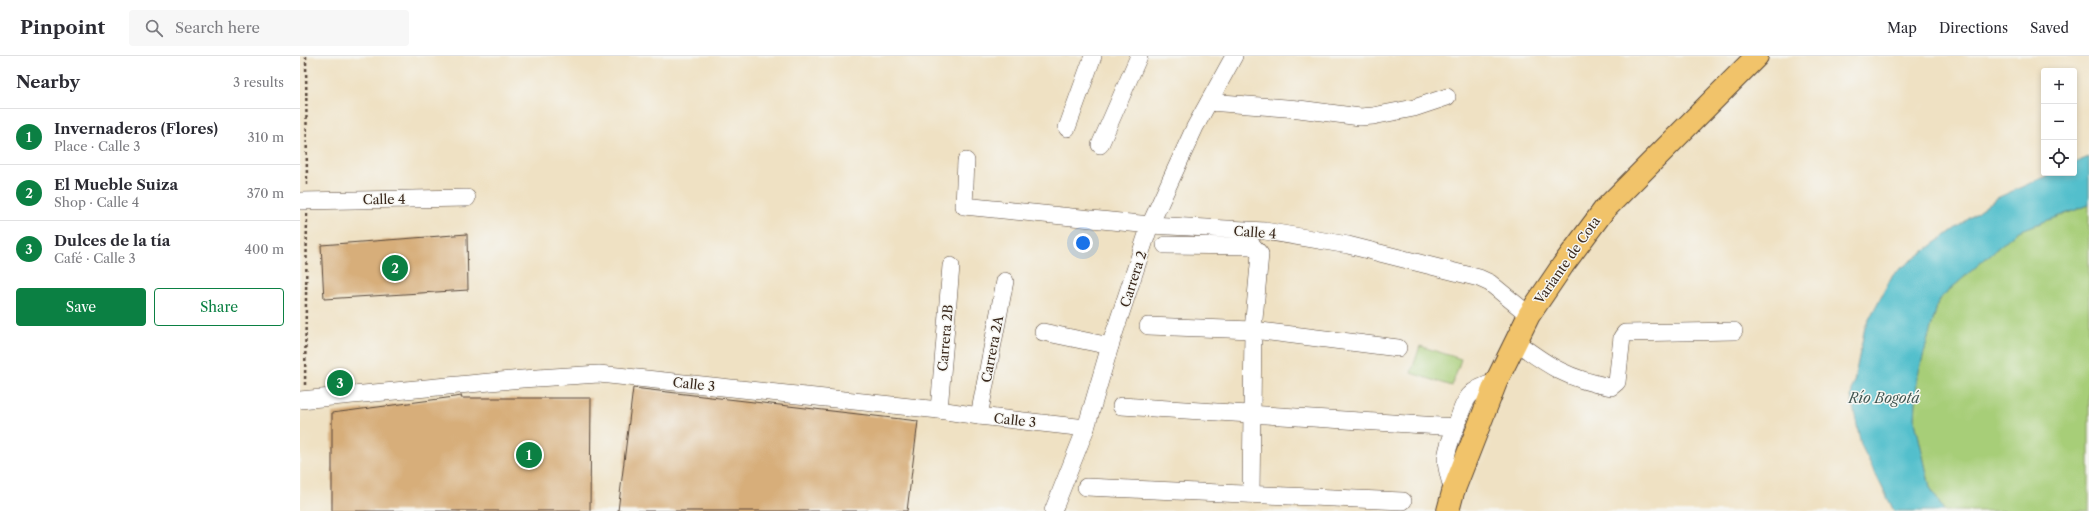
<!DOCTYPE html>
<html lang="en">
<head>
<meta charset="utf-8">
<style>
  :root { --surface:#fff; --page:#f7f7f7; --text:#2b2b33; --muted:#7c7c81; --line:#e1e1e2; --accent:#0b8043 }
  body { margin:0; font-family:"Libre Caslon Text",serif; background:var(--page); color:var(--text) }
  .controls { position:absolute; right:12px; top:12px; display:grid; overflow:hidden; border-radius:4px; box-shadow:0 2px 6px #0003 }
  .controls button { width:36px; height:36px; display:grid; place-items:center; padding:0; border:0; border-bottom:1px solid var(--line); background:var(--surface); color:var(--text); font:20px sans-serif }
  .you { position:absolute; left:783px; top:187px; width:14px; height:14px; margin:-10px; border:3px solid #fff; border-radius:50%; background:#1a73e8; box-shadow:0 0 0 6px #1a73e833 }
  .badge { display:grid; place-items:center; width:26px; height:26px; border-radius:50%; background:var(--accent); color:#fff; font-size:13px; font-weight:700 }
  .pin { position:absolute; translate:-50% -50%; border:2px solid #fff; box-shadow:0 1px 4px #0006 }
  .list { margin:0; padding:0; list-style:none }
  h2 { display:flex; justify-content:space-between; align-items:center; height:52px; margin:0; padding:0 16px; font-size:17px }
  h2 small { font-size:13px; font-weight:400; color:var(--muted) }
  .list li { display:grid; grid-template-columns:26px 1fr auto; gap:12px; align-items:center; box-sizing:border-box; height:56px; padding:0 16px; border-top:1px solid var(--line) }
  .list b { display:block; font-size:15px; white-space:nowrap }
  .list p { margin:0; font-size:13px; white-space:nowrap; color:var(--muted) }
  .list em { font-size:13px; font-style:normal; color:var(--muted) }
  .actions { display:flex; gap:8px; padding:12px 16px }
  .actions a { flex:1; padding:9px 0; border:1px solid var(--accent); border-radius:4px; text-align:center; font-size:14px; color:var(--accent) }
  .actions .main { background:var(--accent); color:#fff }
  .icon { flex:none; width:22px; height:22px; fill:none; stroke:currentColor; stroke-width:2; stroke-linecap:round; stroke-linejoin:round }
  .map { position:relative; flex:none; width:1789px; height:455px; overflow:hidden }
  header { display:flex; align-items:center; gap:24px; box-sizing:border-box; height:56px; padding:0 20px; background:var(--surface); border-bottom:1px solid var(--line) }
  header strong { font-size:19px }
  nav { display:flex; gap:22px; margin-inline-start:auto; font-size:14px }
  .search { width:280px; height:36px; background:var(--page); display:flex; align-items:center; gap:10px; box-sizing:border-box; padding:0 14px; border-radius:4px; color:var(--muted); font-size:15px }
  main { display:flex }
  aside { flex:1; background:var(--surface) }
  .map>svg:first-child { display:block }
  .green { fill:#a7ce78; stroke:#717c4b }
  .water { fill:#53bfcc; stroke:#477475 }
  .building { fill:#d7ae7a }
  .lines { fill:none; stroke-linecap:round; stroke-linejoin:round }
  .minor-casing { stroke:#564537; stroke-width:18 }
  .major-casing { stroke:#564537; stroke-width:24 }
  .path { stroke:#564537; stroke-width:2.5; stroke-dasharray:3 3; stroke-linecap:butt }
  .minor { stroke:#fff; stroke-width:17 }
  .major { stroke:#f1c36a; stroke-width:22 }
  .labels { text-anchor:middle; stroke-width:3; stroke-linejoin:round; paint-order:stroke }
  .street-label { font-size:13px; fill:#3b2a1e; stroke:#f6f6f2 }
  .water-label { font-size:14px; font-style:italic; fill:#425752; stroke:#f6f6f2 }
</style>
</head>
<body>
<header>
<strong>Pinpoint</strong>
<div class="search"><svg class="icon" aria-label="search" viewBox="0 0 24 24"><circle cx="10" cy="10" r="6"/><path d="M15 15l6 6"/></svg>Search here</div>
<nav><a>Map</a><a>Directions</a><a>Saved</a></nav>
</header>
<main>
<aside>
<h2>Nearby<small>3 results</small></h2>
<ul class="list">
<li><span class="badge">1</span><div><b>Invernaderos (Flores)</b><p>Place · Calle 3</p></div><em>310 m</em></li>
<li><span class="badge">2</span><div><b>El Mueble Suiza</b><p>Shop · Calle 4</p></div><em>370 m</em></li>
<li><span class="badge">3</span><div><b>Dulces de la tía</b><p>Café · Calle 3</p></div><em>400 m</em></li>
</ul>
<div class="actions"><a class="main">Save</a><a>Share</a></div>
</aside>
<div class="map">
<svg width="1789" height="455" viewBox="0 0 1789 455">
  <rect width="100%" height="100%" fill="#f6f6f2"/>
  <filter id="ink" filterUnits="userSpaceOnUse"><feTurbulence type="fractalNoise" baseFrequency=".025" numOctaves="2"/><feDisplacementMap in="SourceGraphic" scale="8" xChannelSelector="R" yChannelSelector="G"/><feConvolveMatrix kernelMatrix="1 2 1 2 8 2 1 2 1" color-interpolation-filters="sRGB"/></filter>
  <filter id="wash" filterUnits="userSpaceOnUse"><feTurbulence type="fractalNoise" baseFrequency=".012" numOctaves="4" result="noise"/><feDisplacementMap in="SourceGraphic" scale="16" xChannelSelector="R" yChannelSelector="G"/><feGaussianBlur stdDeviation="0.9" result="paint"/><feColorMatrix in="noise" values="0 0 0 0 0 0 0 0 0 0 0 0 0 0 0 0 0 1.4 0 .05"/><feComposite in="paint" operator="in"/></filter>
  <g filter="url(#wash)">
    <rect width="100%" height="100%" fill="#efe1c3"/>
    <g class="green">
      <path d="M1789,149V455H1644L1630,431L1615,365L1617,322L1639,243L1716,176Z"/>
      <path d="M1120,290L1161,303L1152,330L1111,317Z"/>
    </g>
    <path class="water" d="M1789,101V149L1716,176L1639,243L1617,322L1615,365L1630,431L1644,455H1594L1561,389L1551,340L1565,271L1593,218L1697,142L1753,117H1774V107Z"/>
    <g id="blocks">
      <g class="building">
        <path d="M167,178L168,234L24,243L21,189Z"/>
        <path d="M333,332L618,365L607,455H318Z"/>
        <path d="M162,340L161,342H291L290,455H32V357Z"/>
      </g>
    </g>
  </g>
  <g filter="url(#ink)">
    <use href="#blocks" fill-opacity="0" stroke="#564537" stroke-width="1"/>
    <g class="lines">
      <g class="minor-casing">
        <g id="minor">
          <path d="M909,46L999,53L1060,61L1073,60L1114,52L1147,41"/>
          <path d="M767,72L793,0"/>
          <path d="M800,89L839,0"/>
          <path d="M666,105L664,150L850,169L965,175L1048,189L1179,222L1190,227L1229,259"/>
          <path d="M0,145L167,142"/>
          <path d="M865,189L953,190L960,198L953,274L951,438"/>
          <path d="M848,270L953,274L1098,292"/>
          <path d="M743,276L810,290"/>
          <path d="M1216,286C1250,311 1268,323 1311,331L1317,326L1322,281L1325,277L1434,275"/>
          <path d="M0,344L222,323L299,318L639,354L679,360L786,372"/>
          <path d="M821,350L1156,371"/>
          <path d="M639,354L651,210"/>
          <path d="M679,360L705,225"/>
          <path d="M786,431L1103,445"/>
          <path d="M1153,436C1151,426 1146,414 1146,403C1147,391 1152,381 1156,370C1165,344 1166,334 1196,326"/>
          <path d="M753,455L786,372L810,290L850,169L895,71L934,0"/>
        </g>
      </g>
      <g class="major-casing">
        <path id="major" d="M1148,455L1153,436L1196,326L1229,259L1263,209L1304,154L1457,0"/>
      </g>
      <g class="path">
        <path d="M6,0L7,131"/>
        <path d="M5,329L7,158"/>
      </g>
      <use href="#minor" class="minor"/>
      <use href="#major" class="major"/>
    </g>
  </g>
  <g class="labels">
    <g class="street-label">
      <text transform="translate(84 143) rotate(-1)" y="5">Calle 4</text>
      <text transform="translate(955 176) rotate(4)" y="5">Calle 4</text>
      <text transform="translate(1267 204) rotate(-55)" y="5">Variante de Cota</text>
      <text transform="translate(833 223) rotate(-72)" y="5">Carrera 2</text>
      <text transform="translate(645 282) rotate(-85)" y="5">Carrera 2B</text>
      <text transform="translate(692 293) rotate(-79)" y="5">Carrera 2A</text>
      <text transform="translate(394 328) rotate(6)" y="5">Calle 3</text>
      <text transform="translate(715 364) rotate(6)" y="5">Calle 3</text>
    </g>
    <g class="water-label">
      <text x="1584" y="347">Río Bogotá</text>
    </g>
  </g>
</svg>
<div class="controls">
<button>+</button>
<button>−</button>
<button><svg class="icon" aria-label="locate" viewBox="0 0 24 24"><circle cx="12" cy="12" r="6"/><path d="M12 2v4M12 18v4M2 12h4M18 12h4"/></svg></button>
</div>
<div class="you"></div>
<div class="pin badge" style="left:229px;top:399px">1</div>
<div class="pin badge" style="left:95px;top:212px">2</div>
<div class="pin badge" style="left:40px;top:327px">3</div>
</div>
</main>
</body>
</html>
